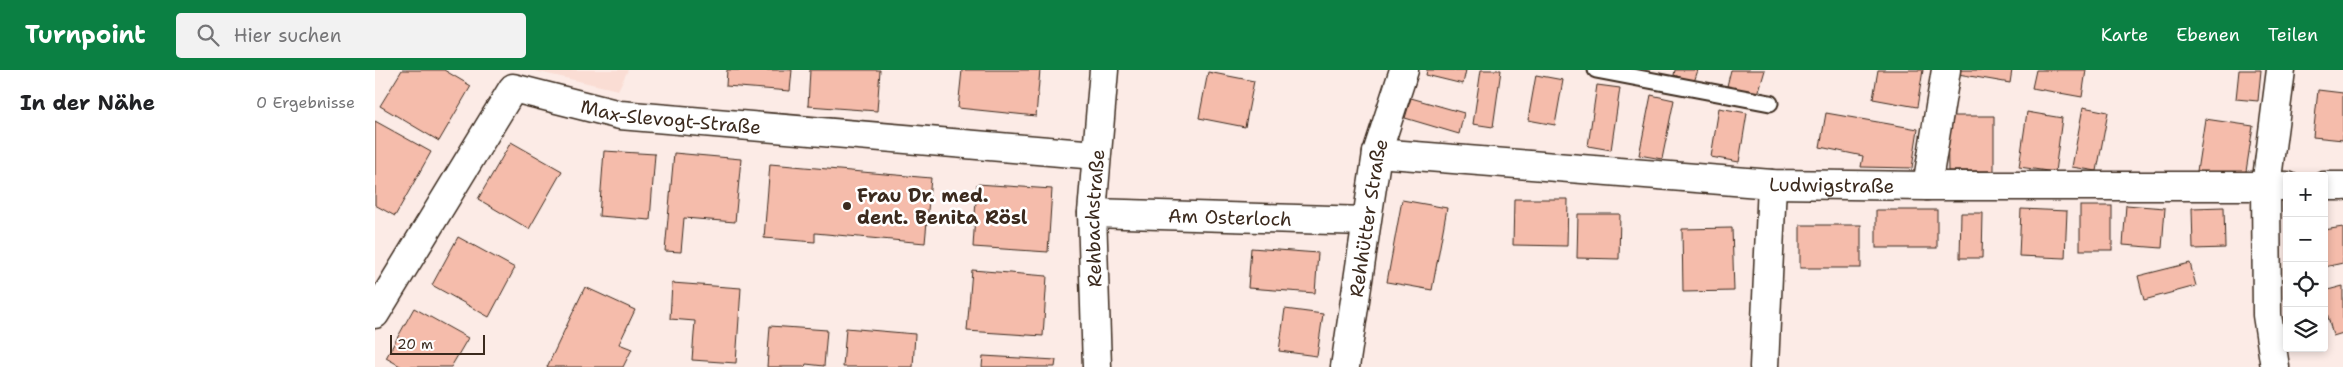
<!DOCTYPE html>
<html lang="de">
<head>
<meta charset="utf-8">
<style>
  :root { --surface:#fff; --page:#f2f2f2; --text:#202124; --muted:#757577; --line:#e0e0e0; --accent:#0b8043 }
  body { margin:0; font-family:"Shantell Sans",sans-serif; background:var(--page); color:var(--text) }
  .controls { position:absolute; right:15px; bottom:15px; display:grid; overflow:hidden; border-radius:5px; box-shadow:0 2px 8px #0003 }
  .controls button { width:45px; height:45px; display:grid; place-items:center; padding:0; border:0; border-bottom:1px solid var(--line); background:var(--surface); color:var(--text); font:25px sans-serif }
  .scale { position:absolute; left:15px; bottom:12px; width:95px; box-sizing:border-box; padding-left:5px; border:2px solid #3b2a1e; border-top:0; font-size:14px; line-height:18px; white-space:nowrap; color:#3b2a1e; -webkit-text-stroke:4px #fff; paint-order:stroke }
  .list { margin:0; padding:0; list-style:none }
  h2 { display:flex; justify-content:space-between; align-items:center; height:65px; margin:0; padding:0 20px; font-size:21px }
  h2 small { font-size:16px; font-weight:400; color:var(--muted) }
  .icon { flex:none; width:28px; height:28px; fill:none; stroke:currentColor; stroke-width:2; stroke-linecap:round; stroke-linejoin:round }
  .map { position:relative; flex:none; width:1968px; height:297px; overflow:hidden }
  header { display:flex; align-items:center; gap:30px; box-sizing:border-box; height:70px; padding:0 25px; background:var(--accent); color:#fff }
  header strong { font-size:24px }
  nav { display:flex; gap:28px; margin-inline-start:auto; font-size:18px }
  .search { width:350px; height:45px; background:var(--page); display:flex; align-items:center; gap:12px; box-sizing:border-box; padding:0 18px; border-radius:5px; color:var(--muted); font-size:19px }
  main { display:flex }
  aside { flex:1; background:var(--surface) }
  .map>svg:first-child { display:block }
  .built { fill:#faddd4 }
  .building { fill:#f5bcab; stroke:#3b2a1e }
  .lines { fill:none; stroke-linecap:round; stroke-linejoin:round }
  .lane-casing { stroke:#3b2a1e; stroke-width:19 }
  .street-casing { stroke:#3b2a1e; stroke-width:31 }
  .lane { stroke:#fff; stroke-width:15 }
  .street { stroke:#fff; stroke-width:28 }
  .poi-dot { fill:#3b2a1e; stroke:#fff; stroke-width:2 }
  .labels { text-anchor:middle; stroke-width:5; stroke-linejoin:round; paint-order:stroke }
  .street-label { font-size:19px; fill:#3b2a1e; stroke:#fff }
  .poi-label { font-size:19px; font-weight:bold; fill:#3b2a1e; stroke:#fff; text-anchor:start }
</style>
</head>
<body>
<header>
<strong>Turnpoint</strong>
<div class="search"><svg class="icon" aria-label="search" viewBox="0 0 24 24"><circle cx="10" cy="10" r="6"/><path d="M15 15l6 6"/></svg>Hier suchen</div>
<nav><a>Karte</a><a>Ebenen</a><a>Teilen</a></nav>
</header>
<main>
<aside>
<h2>In der Nähe<small>0 Ergebnisse</small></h2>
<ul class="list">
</ul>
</aside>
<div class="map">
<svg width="1968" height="297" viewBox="0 0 1968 297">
  <rect width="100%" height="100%" fill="#fcebe6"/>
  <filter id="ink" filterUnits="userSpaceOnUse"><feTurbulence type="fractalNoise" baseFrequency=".02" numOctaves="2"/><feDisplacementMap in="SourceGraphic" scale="10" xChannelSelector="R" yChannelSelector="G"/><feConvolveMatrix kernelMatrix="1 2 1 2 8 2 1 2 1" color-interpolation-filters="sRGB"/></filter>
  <g filter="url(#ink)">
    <path class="built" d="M155,0H253L243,20Z"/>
    <g class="building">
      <path d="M27,0H69L96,16L64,71L5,36Z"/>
      <path d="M352,0H417L415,21L351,16Z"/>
      <path d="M435,0H505L502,41L433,36Z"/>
      <path d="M587,0H665L661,46L583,38Z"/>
      <path d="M1052,0H1091L1088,14L1051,5Z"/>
      <path d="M1106,0H1126L1118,57L1098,54Z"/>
      <path d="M1300,0H1323L1319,12L1299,5Z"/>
      <path d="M1356,0H1390L1383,24L1352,16Z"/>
      <path d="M1503,0H1548L1542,37L1498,29Z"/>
      <path d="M1583,0H1637L1635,13L1583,4Z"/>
      <path d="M1661,0H1711L1707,27L1657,18Z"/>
      <path d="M1864,0H1886L1883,31L1861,29Z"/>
      <path d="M833,2L879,11L870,57L824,48Z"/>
      <path d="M1161,5L1188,10L1180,55L1153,50Z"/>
      <path d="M1222,15L1245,18L1236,80L1213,76Z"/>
      <path d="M1943,20L1968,23V70L1938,67Z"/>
      <path d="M1276,25L1299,30L1287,89L1264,85Z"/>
      <path d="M1036,28L1089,43L1084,64L1030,48Z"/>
      <path d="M1708,37L1733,42L1722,101L1697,97Z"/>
      <path d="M1344,38L1372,43L1364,92L1336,87Z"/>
      <path d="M1652,42L1687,48L1680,102L1644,97Z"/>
      <path d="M1451,43L1543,59L1537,98L1486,97L1488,86L1445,77Z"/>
      <path d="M1572,46H1619V101H1573Z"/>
      <path d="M1830,49L1878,56L1870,108L1822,101Z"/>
      <path d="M0,51L56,82L20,146L0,135Z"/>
      <path d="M136,72L187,101L154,159L103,129Z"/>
      <path d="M229,81L280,84L275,150L224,146Z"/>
      <path d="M299,83L366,89L360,152L309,148L306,182L290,181Z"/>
      <path d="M395,94L556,108L550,173L440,163V172L389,168Z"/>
      <path d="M602,114L677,119L673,182L598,177Z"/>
      <path d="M1139,129H1193L1192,176L1138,175Z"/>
      <path d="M1027,130L1072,138L1057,220L1012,212Z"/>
      <path d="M1751,135L1790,138L1787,178L1748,175Z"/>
      <rect x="1705" y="136" width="32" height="44"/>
      <path d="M1849,137L1850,178L1818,179L1817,138Z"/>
      <path d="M1646,139L1692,141L1690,188L1644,186Z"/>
      <rect x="1501" y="140" width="61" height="38"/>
      <path d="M1586,143H1608L1607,188H1585Z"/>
      <path d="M1203,144H1245L1244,189L1202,188Z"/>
      <rect x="1425" y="155" width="61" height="43"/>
      <path d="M1968,157V193L1949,197V160Z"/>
      <path d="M1357,158L1359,221L1308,222L1307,159Z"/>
      <path d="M83,167L140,198L114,247L57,215Z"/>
      <path d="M876,178L943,183L940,223L873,218Z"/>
      <path d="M1815,193L1821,216L1769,230L1763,206Z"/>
      <path d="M597,200L672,206L668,266L592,261Z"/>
      <path d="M297,213L366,218L361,293L317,290L320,251L295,249Z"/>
      <path d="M1968,216V263L1958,266L1949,231V221Z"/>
      <path d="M210,217L260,240L244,274L257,279L248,297H172Z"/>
      <path d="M39,238L93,268L76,297H27L11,288Z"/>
      <path d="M910,239L948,244L942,286L904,281Z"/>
      <path d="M395,256L452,260L449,296L431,294L430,297H392Z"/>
      <path d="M471,258L540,264L538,297H468Z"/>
      <path d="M608,286L681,290L680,297H607Z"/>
    </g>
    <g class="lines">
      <g class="lane-casing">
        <path id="lane" d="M1221,0L1395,33"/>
      </g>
      <g class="street-casing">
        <g id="street">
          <path id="s1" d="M1002,83L1397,114L1552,116H1912"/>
          <path d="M1552,116L1571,0"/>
          <path d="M1949,116H1968"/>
          <path id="s2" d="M717,143L991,151"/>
          <path id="s3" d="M0,244L138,18L245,45L721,85"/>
          <path id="s4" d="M722,297L717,143L729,0"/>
          <path id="s5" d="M970,297L1002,83L1029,0"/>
          <path d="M1389,297L1397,114"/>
          <path d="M1900,297L1892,245L1891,116L1906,0"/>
        </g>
      </g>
      <use href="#lane" class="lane"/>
      <use href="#street" class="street"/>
    </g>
  </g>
  <circle class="poi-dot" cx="472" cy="136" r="5"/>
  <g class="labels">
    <g class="street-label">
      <text dy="7" stroke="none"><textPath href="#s3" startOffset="426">Max-Slevogt-Straße</textPath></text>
      <text dy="7" stroke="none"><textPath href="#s1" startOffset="456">Ludwigstraße</textPath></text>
      <text dy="7" stroke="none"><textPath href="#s2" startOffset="138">Am Osterloch</textPath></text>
      <text dy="7" stroke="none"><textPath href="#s5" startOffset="151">Rehhütter Straße</textPath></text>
      <text dy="7" stroke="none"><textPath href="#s4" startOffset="149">Rehbachstraße</textPath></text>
    </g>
    <g class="poi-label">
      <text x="482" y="132">Frau Dr. med.<tspan x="482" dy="22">dent. Benita Rösl</tspan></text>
    </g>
  </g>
</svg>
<div class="controls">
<button>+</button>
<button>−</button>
<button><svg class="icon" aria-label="locate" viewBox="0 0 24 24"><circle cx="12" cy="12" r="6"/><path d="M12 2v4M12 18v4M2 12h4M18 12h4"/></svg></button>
<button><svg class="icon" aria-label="layers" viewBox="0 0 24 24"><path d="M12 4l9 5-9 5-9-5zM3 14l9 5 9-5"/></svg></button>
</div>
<div class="scale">20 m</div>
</div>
</main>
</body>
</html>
